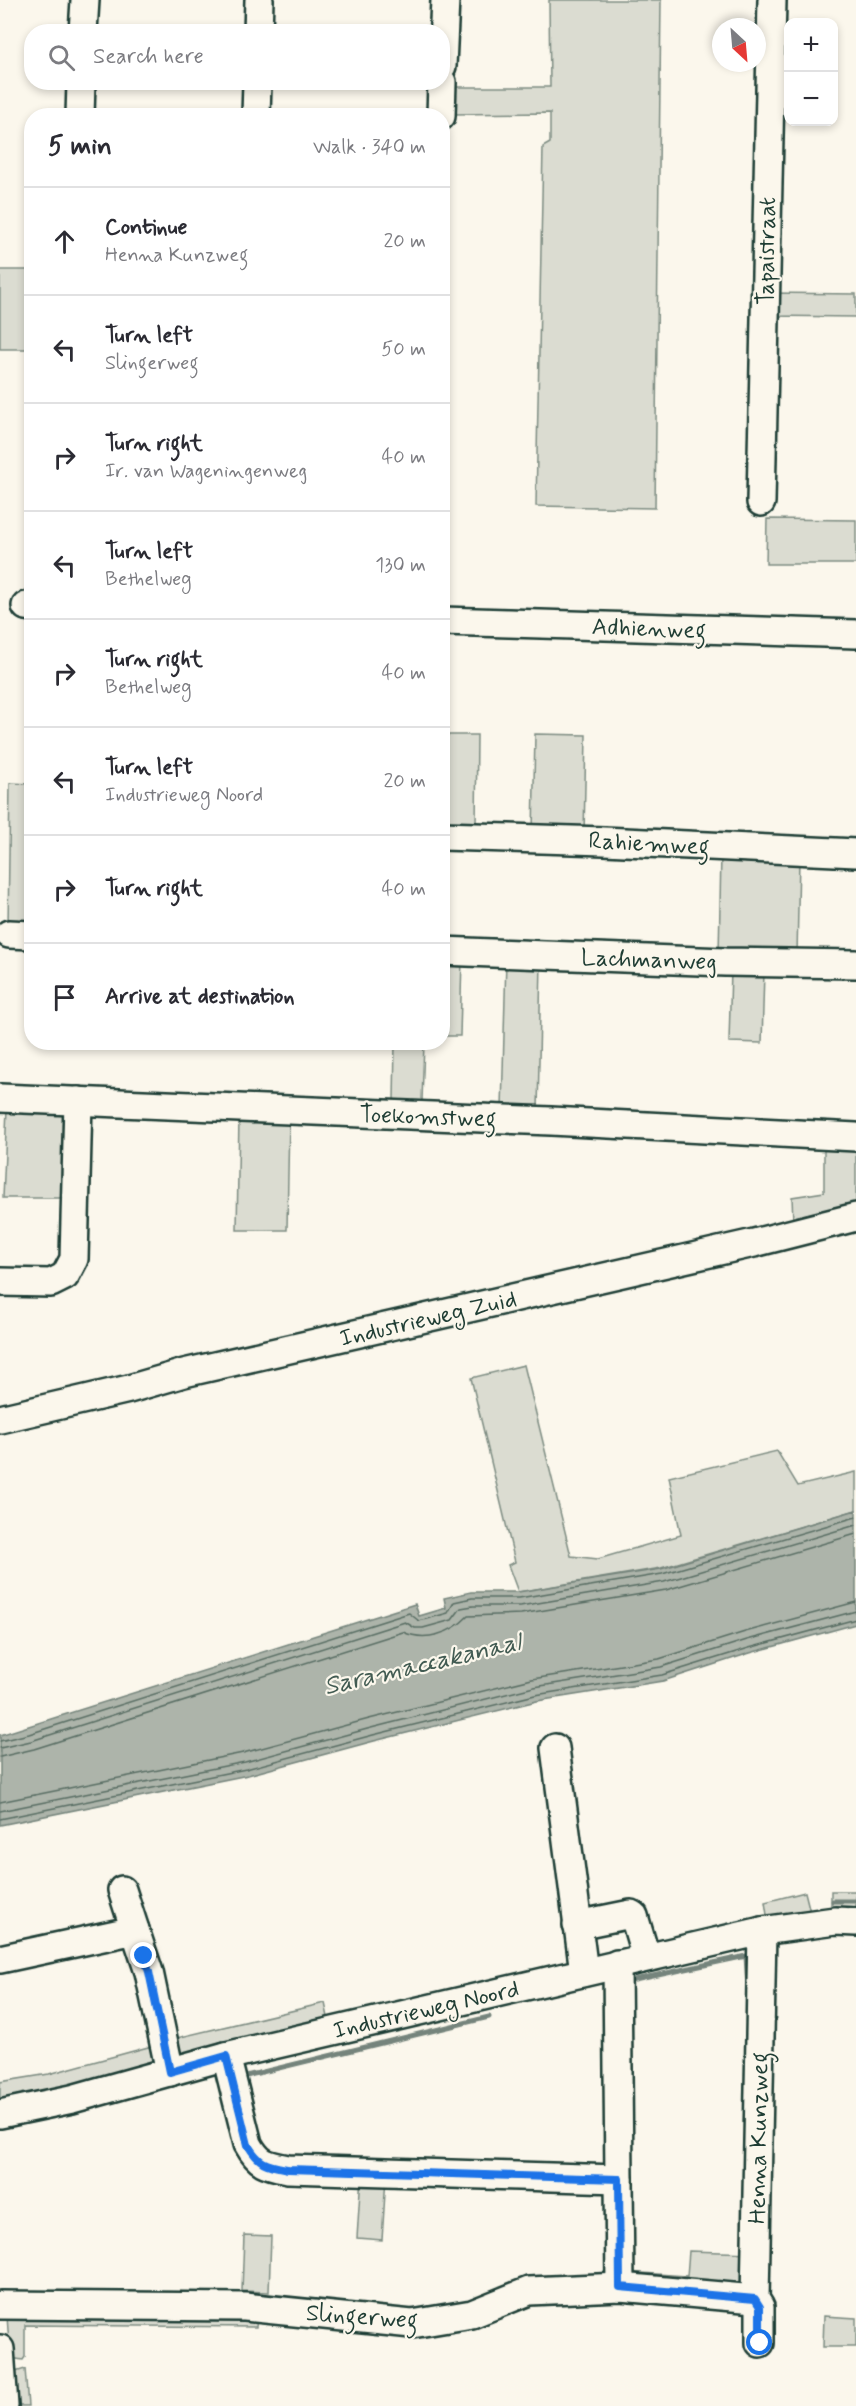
<!DOCTYPE html>
<html lang="en">
<head>
<meta charset="utf-8">
<style>
  :root { --surface:#fff; --page:#f7f7f7; --text:#2b2b33; --muted:#7c7c81; --line:#e1e1e2 }
  body { margin:0; font-family:Mynerve,sans-serif; background:var(--page); color:var(--text) }
  .controls { position:absolute; right:18px; top:18px; display:grid; overflow:hidden; border-radius:12px; box-shadow:0 3px 9px #0003 }
  .controls button { width:54px; height:54px; display:grid; place-items:center; padding:0; border:0; border-bottom:2px solid var(--line); background:var(--surface); color:var(--text); font:30px sans-serif }
  .compass { position:absolute; left:712px; top:18px; width:54px; height:54px; border-radius:50%; background:var(--surface); box-shadow:0 3px 9px #0003; rotate:154deg }
  .stop { position:absolute; width:18px; height:18px; margin:-14px; border:4px solid #1a73e8; border-radius:50%; background:#fff }
  .stop.end { background:#1a73e8; border-color:#fff; box-shadow:0 2px 6px #0008 }
  .list { margin:0; padding:0; list-style:none }
  h2 { display:flex; justify-content:space-between; align-items:center; height:78px; margin:0; padding:0 24px; font-size:26px }
  h2 small { font-size:20px; font-weight:400; color:var(--muted) }
  .list li { display:grid; grid-template-columns:39px 1fr auto; gap:18px; align-items:center; box-sizing:border-box; height:108px; padding:0 24px; border-top:2px solid var(--line) }
  .list b { display:block; font-size:22px; white-space:nowrap }
  .list p { margin:0; font-size:20px; white-space:nowrap; color:var(--muted) }
  .list em { font-size:20px; font-style:normal; color:var(--muted) }
  .icon { flex:none; width:33px; height:33px; fill:none; stroke:currentColor; stroke-width:2; stroke-linecap:round; stroke-linejoin:round }
  .map { position:relative; flex:none; width:856px; height:2406px; overflow:hidden }
  .search { position:absolute; background:var(--surface); box-shadow:0 3px 9px #0003; left:24px; top:24px; width:426px; height:66px; display:flex; align-items:center; gap:15px; box-sizing:border-box; padding:0 21px; border-radius:24px; color:var(--muted); font-size:22px }
  .panel { position:absolute; background:var(--surface); box-shadow:0 3px 9px #0003; left:24px; top:108px; width:426px; height:942px; border-radius:24px }
  .map>svg:first-child { display:block }
  .green { fill:#dbdcd1; stroke:#7d8c82; stroke-width:1.5 }
  .water { fill:#adb4aa; stroke:#74847b; stroke-width:1.5 }
  .lines { fill:none; stroke-linecap:round; stroke-linejoin:round }
  .shore { stroke:#586d63; stroke-width:1.5 }
  .stream { stroke:#74847b; stroke-width:5 }
  .minor-casing { stroke:#1f3d34; stroke-width:32 }
  .minor { stroke:#fbf7ec; stroke-width:27 }
  .route { stroke:#1a73e8; stroke-width:8 }
  .labels { text-anchor:middle; stroke-width:4.5; stroke-linejoin:round; paint-order:stroke }
  .street-label { font-size:24px; fill:#1f3d34; stroke:#fbf7ec }
  .water-label { font-size:26px; font-style:italic; fill:#425b52; stroke:#fbf7ec }
</style>
</head>
<body>
<div class="map">
<svg width="856" height="2406" viewBox="0 0 856 2406">
  <rect width="100%" height="100%" fill="#fbf7ec"/>
  <filter id="ink" filterUnits="userSpaceOnUse"><feTurbulence type="fractalNoise" baseFrequency=".0167" numOctaves="2"/><feDisplacementMap in="SourceGraphic" scale="12" xChannelSelector="R" yChannelSelector="G"/><feConvolveMatrix kernelMatrix="1 2 1 2 8 2 1 2 1" color-interpolation-filters="sRGB"/></filter>
  <g filter="url(#ink)">
    <g class="green">
      <path d="M549,0H661L655,508L536,506L543,147L550,143V113L452,114V87H550Z"/>
      <rect x="0" y="270" width="31" height="79"/>
      <path d="M769,293L856,294V317L768,316Z"/>
      <path d="M767,519L856,520V564H766Z"/>
      <path d="M535,734L586,735L584,834L533,833Z"/>
      <path d="M446,735H477L476,826H445Z"/>
      <path d="M10,783L31,784V928H8Z"/>
      <path d="M721,854L799,858L797,955H719Z"/>
      <path d="M443,957L462,958L460,1036H443Z"/>
      <path d="M506,960L541,961L538,1110L502,1109Z"/>
      <path d="M731,970L764,971L762,1043L729,1042Z"/>
      <path d="M395,1043H424L422,1101H394Z"/>
      <path d="M7,1109L65,1114L71,1198H3Z"/>
      <path d="M239,1117H289L287,1230H237Z"/>
      <path d="M824,1146L856,1147V1207L793,1221L792,1197L824,1192Z"/>
      <path d="M524,1365L571,1556L598,1559L681,1535L669,1477L777,1451L798,1486L856,1472V1510L661,1568L518,1592L508,1565L515,1562L471,1378Z"/>
      <rect x="831" y="1891" width="25" height="20"/>
      <path d="M805,1892L810,1912L768,1921L765,1902Z"/>
      <path d="M325,2003L329,2022L172,2060L168,2040Z"/>
      <path d="M152,2046L157,2065L0,2106V2082L49,2074Z"/>
      <path d="M361,2175L386,2177L382,2240L357,2238Z"/>
      <path d="M244,2235L271,2236L269,2292L242,2291Z"/>
      <path d="M689,2251L751,2253L742,2289L639,2284L628,2272L687,2276Z"/>
      <path d="M7,2316L257,2318L256,2327L25,2325V2357L23,2360L10,2358Z"/>
      <path d="M824,2316L856,2318V2347H823Z"/>
      <path d="M25,2369L28,2406H10L12,2373Z"/>
    </g>
    <path class="water" d="M856,1510V1624L750,1653L663,1681L537,1701L374,1741L248,1775L0,1825V1735L415,1604L419,1616L446,1608L444,1598L471,1592H518L661,1569Z"/>
    <g class="lines">
      <g class="shore">
        <path d="M0,1741L29,1734L409,1613L419,1621L448,1613L454,1602L472,1598H519L662,1574L856,1517"/>
        <path d="M0,1748L31,1741L405,1622L415,1628H423L452,1620L461,1608L473,1606H520L664,1582L856,1525"/>
        <path d="M0,1757L34,1749L403,1632C425,1642 451,1634 468,1616L521,1614L666,1590L856,1534"/>
        <path d="M0,1802L243,1753L369,1719L532,1679L659,1659L745,1632L856,1602"/>
        <path d="M0,1811L245,1762L371,1728L534,1687L661,1667L747,1640L856,1611"/>
        <path d="M0,1819L246,1769L373,1735L535,1695L662,1675L749,1648L856,1619"/>
      </g>
      <g class="stream">
        <path d="M833,1901H856"/>
        <path d="M630,1985V1981L746,1956L748,1988"/>
        <path d="M243,2081L242,2077L489,2017"/>
      </g>
      <g class="minor-casing">
        <g id="minor">
          <path d="M83,32L85,0"/>
          <path d="M258,32L259,0"/>
          <path d="M442,66L445,0"/>
          <path d="M80,116L81,82"/>
          <path d="M256,116L257,82"/>
          <path d="M441,116L442,82"/>
          <path d="M761,502L772,0"/>
          <path d="M26,606L32,607"/>
          <path d="M442,621L856,634"/>
          <path d="M442,836L604,841L856,853"/>
          <path d="M9,934L32,935"/>
          <path d="M442,951L725,962L856,964"/>
          <path d="M0,1098L551,1121L856,1137"/>
          <path d="M0,1282L51,1283L65,1276L74,1259L78,1101"/>
          <path d="M0,1419L129,1389L184,1373L754,1243L856,1217"/>
          <path d="M555,1748L584,1972"/>
          <path d="M122,1890L135,1930"/>
          <path d="M577,1925L631,1914L634,1916L646,1957"/>
          <path d="M0,1959L135,1930L149,1972L170,2072"/>
          <path d="M617,1964L620,2287"/>
          <path d="M226,2056L248,2144C259,2164 266,2165 288,2169L619,2179"/>
          <path d="M0,2114L72,2099L226,2056L762,1931L835,1921L856,1922"/>
          <path d="M0,2305L245,2307L412,2324L472,2314L529,2291L620,2287L755,2299"/>
          <path d="M760,2343V2307L755,2299L762,1931"/>
          <path d="M0,2349L4,2406"/>
        </g>
      </g>
      <use href="#minor" class="minor"/>
    </g>
  </g>
  <g class="lines" filter="url(#ink)">
    <path class="route" d="M144,1956L149,1972L170,2072L226,2056L248,2145C259,2164 266,2165 288,2169L619,2179L620,2287L755,2299L760,2307V2343"/>
  </g>
  <g class="labels">
    <g class="street-label">
      <text transform="translate(766 251) rotate(-89)" y="8">Tapaistraat</text>
      <text transform="translate(649 628) rotate(2)" y="8">Adhienweg</text>
      <text transform="translate(649 843) rotate(3)" y="8">Rahiemweg</text>
      <text transform="translate(649 959) rotate(2)" y="8">Lachmanweg</text>
      <text transform="translate(428 1116) rotate(2)" y="8">Toekomstweg</text>
      <text transform="translate(428 1318) rotate(-13)" y="8">Industrieweg Zuid</text>
      <text transform="translate(426 2009) rotate(-13)" y="8">Industrieweg Noord</text>
      <text transform="translate(758 2138) rotate(-89)" y="8">Henna Kunzweg</text>
      <text transform="translate(362 2316) rotate(4)" y="8">Slingerweg</text>
    </g>
    <g class="water-label">
      <text transform="translate(422 1663) rotate(-13)" y="9">Saramaccakanaal</text>
    </g>
  </g>
</svg>
<div class="controls">
<button>+</button>
<button>−</button>
</div>
<svg class="compass" viewBox="-18 -18 36 36"><path d="M0-13l5 13h-10z" fill="#e53935"/><path d="M0 13l5-13h-10z" fill="#7c7c81"/></svg>
<div class="stop" style="left:760px;top:2343px"></div>
<div class="stop end" style="left:144px;top:1956px"></div>
<div class="search"><svg class="icon" aria-label="search" viewBox="0 0 24 24"><circle cx="10" cy="10" r="6"/><path d="M15 15l6 6"/></svg>Search here</div>
<section class="panel">
<h2>5 min<small>Walk · 340 m</small></h2>
<ul class="list">
<li><svg class="icon" aria-label="ahead" viewBox="0 0 24 24"><path d="M12 20V5M6 11l6-6 6 6"/></svg><div><b>Continue</b><p>Henna Kunzweg</p></div><em>20 m</em></li>
<li><svg class="icon" aria-label="left" viewBox="0 0 24 24"><path d="M17 20v-9H6M10 6l-5 5 5 5"/></svg><div><b>Turn left</b><p>Slingerweg</p></div><em>50 m</em></li>
<li><svg class="icon" aria-label="right" viewBox="0 0 24 24"><path d="M7 20v-9h11M14 6l5 5-5 5"/></svg><div><b>Turn right</b><p>Ir. van Wageningenweg</p></div><em>40 m</em></li>
<li><svg class="icon" aria-label="left" viewBox="0 0 24 24"><path d="M17 20v-9H6M10 6l-5 5 5 5"/></svg><div><b>Turn left</b><p>Bethelweg</p></div><em>130 m</em></li>
<li><svg class="icon" aria-label="right" viewBox="0 0 24 24"><path d="M7 20v-9h11M14 6l5 5-5 5"/></svg><div><b>Turn right</b><p>Bethelweg</p></div><em>40 m</em></li>
<li><svg class="icon" aria-label="left" viewBox="0 0 24 24"><path d="M17 20v-9H6M10 6l-5 5 5 5"/></svg><div><b>Turn left</b><p>Industrieweg Noord</p></div><em>20 m</em></li>
<li><svg class="icon" aria-label="right" viewBox="0 0 24 24"><path d="M7 20v-9h11M14 6l5 5-5 5"/></svg><div><b>Turn right</b></div><em>40 m</em></li>
<li><svg class="icon" aria-label="arrive" viewBox="0 0 24 24"><path d="M6 21V4h12l-3 4 3 4H6"/></svg><div><b>Arrive at destination</b></div></li>
</ul>
</section>
</div>
</body>
</html>
